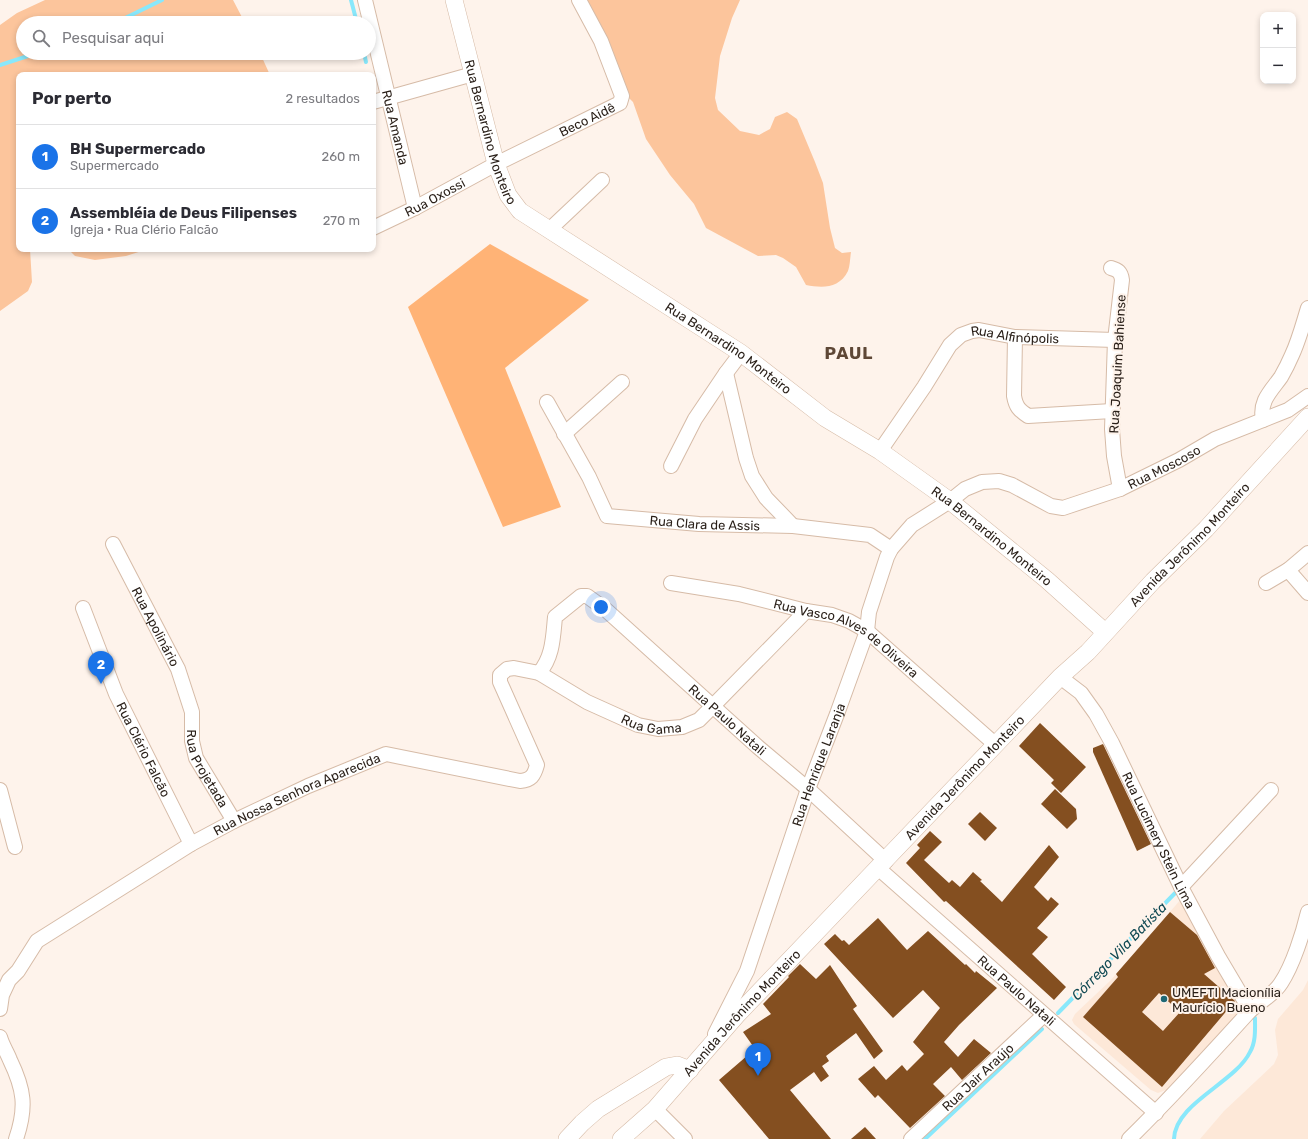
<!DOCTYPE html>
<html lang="pt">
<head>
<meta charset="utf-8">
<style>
  :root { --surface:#fff; --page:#f2f2f3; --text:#2b2b33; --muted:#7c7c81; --line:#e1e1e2; --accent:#1a73e8 }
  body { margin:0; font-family:Rubik,sans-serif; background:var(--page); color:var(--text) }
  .controls { position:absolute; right:12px; top:12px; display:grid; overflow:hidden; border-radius:8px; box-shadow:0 2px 6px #0003 }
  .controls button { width:36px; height:36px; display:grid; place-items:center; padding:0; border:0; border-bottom:1px solid var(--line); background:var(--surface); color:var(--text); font:20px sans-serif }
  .you { position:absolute; left:601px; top:607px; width:14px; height:14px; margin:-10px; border:3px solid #fff; border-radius:50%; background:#1a73e8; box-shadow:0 0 0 6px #1a73e833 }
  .badge { display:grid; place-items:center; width:26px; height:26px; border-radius:50%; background:var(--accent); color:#fff; font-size:13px; font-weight:700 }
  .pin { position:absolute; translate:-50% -33px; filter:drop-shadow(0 1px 2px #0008) }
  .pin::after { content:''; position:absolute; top:21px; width:14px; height:12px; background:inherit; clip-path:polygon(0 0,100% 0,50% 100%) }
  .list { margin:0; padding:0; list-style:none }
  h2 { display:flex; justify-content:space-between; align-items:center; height:52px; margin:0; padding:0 16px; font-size:17px }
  h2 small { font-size:13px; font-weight:400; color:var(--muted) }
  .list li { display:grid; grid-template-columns:26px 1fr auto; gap:12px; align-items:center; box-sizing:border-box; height:64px; padding:0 16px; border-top:1px solid var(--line) }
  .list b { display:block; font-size:15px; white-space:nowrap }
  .list p { margin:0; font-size:13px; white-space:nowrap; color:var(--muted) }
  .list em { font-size:13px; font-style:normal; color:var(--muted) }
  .icon { flex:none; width:22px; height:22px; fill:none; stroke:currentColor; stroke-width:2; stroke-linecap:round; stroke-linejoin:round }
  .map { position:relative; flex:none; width:1308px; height:1139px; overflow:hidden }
  .search { position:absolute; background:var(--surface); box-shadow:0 2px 6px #0003; left:16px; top:16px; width:360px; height:44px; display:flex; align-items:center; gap:10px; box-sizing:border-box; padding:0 14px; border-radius:22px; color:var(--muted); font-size:15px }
  .panel { position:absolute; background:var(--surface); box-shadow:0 2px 6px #0003; left:16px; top:72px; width:360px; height:180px; border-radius:8px }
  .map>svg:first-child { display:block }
  .built { fill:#fde8d8 }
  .green { fill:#fcc59c }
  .forest { fill:#ffb376 }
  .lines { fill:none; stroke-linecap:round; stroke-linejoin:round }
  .stream { stroke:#89e8fb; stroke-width:4 }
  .building { fill:#844f20; fill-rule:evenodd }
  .minor-casing { stroke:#d6bba7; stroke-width:16 }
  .tertiary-casing { stroke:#d6bba7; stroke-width:18 }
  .minor { stroke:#fff; stroke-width:14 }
  .tertiary { stroke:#fff; stroke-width:17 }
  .poi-dot { fill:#1f6875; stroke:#fef3eb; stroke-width:1.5 }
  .labels { text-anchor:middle; stroke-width:4; stroke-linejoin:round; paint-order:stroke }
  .street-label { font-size:13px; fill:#291f18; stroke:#fef3eb }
  .poi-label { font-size:13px; fill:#291f18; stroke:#fef3eb; text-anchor:start }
  .water-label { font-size:14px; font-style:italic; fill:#114a54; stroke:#fef3eb }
  .district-label { font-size:17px; font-weight:bold; letter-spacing:1px; fill:#5e4736; stroke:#fef3eb }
</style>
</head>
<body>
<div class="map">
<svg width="1308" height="1139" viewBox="0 0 1308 1139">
  <rect width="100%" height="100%" fill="#fef3eb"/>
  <g class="built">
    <path d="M1182,898L1243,1010L1166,1090L1158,1093L1151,1090L1074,1024L1072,1020L1075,1014L1110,981Z"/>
    <path d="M1308,980V1139H1200L1224,1111L1274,1064L1278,1055L1275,1030L1278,1019L1303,990Z"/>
  </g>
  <g class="green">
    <path d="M45,0H233L245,23H23V53H260L270,75H19V249H30L32,282L28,291L0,311V25L17,13Z"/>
    <path d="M572,0H740L732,18L720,56L715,98L718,110L740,131L759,135L770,129L775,117L787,112L797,119L815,162L823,183L830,228L835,248L842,253L851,252C850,258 850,266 848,271C839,289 822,288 806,285L796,267L783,258L776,255L758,256L706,228L694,204L670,175L646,139L633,102L623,92Z"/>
    <path d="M68,249H148L126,256L95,260L75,256Z"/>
  </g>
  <path class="forest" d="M490,244L589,300L505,368L561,507L503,527L408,307Z"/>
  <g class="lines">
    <g class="stream">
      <path d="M351,0L357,23"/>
      <path d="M115,23L162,0"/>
      <path d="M364,53L366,62"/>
      <path d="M0,65L37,53"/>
      <path d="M1058,1013L1179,889"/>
      <path d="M925,1139L1042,1029"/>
      <path d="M1174,1139C1175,1103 1235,1083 1250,1052C1256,1042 1255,1029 1255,1018"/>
    </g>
  </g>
  <g class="building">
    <path d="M1040,723L1086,767L1061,793L1051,783L1054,780L1019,746Z"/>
    <path d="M1103,744L1151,844L1137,851L1093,752V748Z"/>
    <path d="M1055,789L1076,809L1077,819L1067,829L1041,804Z"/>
    <path d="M980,812L997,828L985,841L968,824Z"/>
    <path d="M930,831L942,842L924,860L949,883L952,880L960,887L973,872L982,880L980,881L1002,902L1049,845L1059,857L1034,887L1048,901L1051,897L1059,904L1037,928L1048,937L1032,954L1066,987L1054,1000L946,901L944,902L906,863L920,848L917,845Z"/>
    <path d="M1170,912L1197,935L1215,968L1204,974L1235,1001L1162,1087L1083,1017L1118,977L1116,974ZM1159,993L1180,1012L1163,1031L1142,1012Z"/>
    <path d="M878,918L907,950L928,931L965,965L966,964L975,973L976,971L997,988L959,1025L944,1042L958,1057L974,1039L991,1053L962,1080L951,1067L933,1084L945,1096L910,1128L878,1095L875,1098L858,1079L874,1066L886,1080L902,1065L907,1071L924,1054L913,1042L940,1008L923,990L893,1018L824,944L835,934L842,941L844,940L849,945Z"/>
    <path d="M800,964L816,979L830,965L857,1006L853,1009L883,1051L874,1059L856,1033L826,1056L829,1061L822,1066L829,1076L821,1082L814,1072L790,1090L831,1139H769L719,1080L755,1049L743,1032L771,1014L763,1004L789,977L788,976Z"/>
    <path d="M865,1127L876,1139H851Z"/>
  </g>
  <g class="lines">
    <g class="minor-casing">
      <g id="minor">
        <path id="s1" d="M365,0L415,208"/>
        <path d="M373,102L473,74"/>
        <path id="s2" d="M373,228L415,208L496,164L620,103L622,96L601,41L579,0"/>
        <path d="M549,230L602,180"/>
        <path d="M1111,268C1118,270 1121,272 1122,280L1115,340L1112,429L1114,456L1120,489"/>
        <path d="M1015,337L1014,396C1016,407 1019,410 1028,416L1112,411"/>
        <path d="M726,373L746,458L752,476L766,498L793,526"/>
        <path id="s3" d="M547,402L589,477L607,516L699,524L793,526L870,535L891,549"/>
        <path d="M1263,420C1259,401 1271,391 1281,377C1285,370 1289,362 1292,355C1299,340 1303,324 1308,308"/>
        <path d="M564,434L622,382"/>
        <path id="s4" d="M880,451L924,387L950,345L961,335L972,331L979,330L1015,337L1115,340"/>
        <path d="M671,466L695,419L726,373L741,353"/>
        <path id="s5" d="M113,544L178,669L192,712V741L196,758L234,821"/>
        <path d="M1288,570L1308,553"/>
        <path id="s6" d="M671,583L739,594L806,611L832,615L849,621L867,631L996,745"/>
        <path d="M1266,583L1288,570L1308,593"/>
        <path id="s7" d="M83,608L116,694L191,844"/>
        <path id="s8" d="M539,673C553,657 553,637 555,617L581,596H587L605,609L758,747L808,789L886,861"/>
        <path id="s9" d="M1060,677L1081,693L1096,714L1112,743L1181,887L1218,956L1250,1010"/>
        <path d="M0,790L15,847"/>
        <path id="s10" d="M878,868L1156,1113"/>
        <path d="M1181,887L1271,790"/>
        <path id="s11" d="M0,1009L2,995L9,980L18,971L37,941L191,844L234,821L308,786L386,754L520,781C531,780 534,776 537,765L500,682V675L507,669L514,668L539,673L587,702L638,725L658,729L682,727L699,720L706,713L806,611"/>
        <path id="s12" d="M715,1034L747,971L808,789L837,714L867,631L869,612L887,557L891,549L912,525L950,501L965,489L982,482L999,481L1012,485L1051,506L1063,508L1120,489L1179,460L1215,439L1288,410L1308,396"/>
        <path d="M0,1037C2,1045 7,1052 10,1060C24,1089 27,1107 16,1139"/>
        <path d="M655,1109L685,1139"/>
        <path id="s13" d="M911,1139L1044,1015"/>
        <path d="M1129,1139C1170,1099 1209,1056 1248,1013C1258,1002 1273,996 1281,983C1293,965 1303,933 1308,912"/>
      </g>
    </g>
    <g class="tertiary-casing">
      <g id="tertiary">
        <path id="s14" d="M454,0L496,164L508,195L520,211L741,353L825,418L880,451L950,501L1047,580L1105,632"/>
        <path d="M567,1139L582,1123L598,1109L666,1067L677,1065L690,1070"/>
        <path id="s15" d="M621,1139L655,1109L737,1015L1020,719L1060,677L1088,652L1153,581L1206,529L1308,417"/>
      </g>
    </g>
    <use href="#minor" class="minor"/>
    <use href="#tertiary" class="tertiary"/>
  </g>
  <circle class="poi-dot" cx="1164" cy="999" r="4"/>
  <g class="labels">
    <g class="street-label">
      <text dy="5" stroke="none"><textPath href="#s2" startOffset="240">Beco Aidê</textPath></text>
      <text dy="5" stroke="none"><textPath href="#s1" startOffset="131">Rua Amanda</textPath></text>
      <text dy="5" stroke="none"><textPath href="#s14" startOffset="137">Rua Bernardino Monteiro</textPath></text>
      <text dy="5" stroke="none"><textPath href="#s2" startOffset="69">Rua Oxossi</textPath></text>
      <text dy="5" stroke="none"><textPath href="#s4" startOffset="197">Rua Alfinópolis</textPath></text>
      <text dy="5" stroke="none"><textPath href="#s14" startOffset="472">Rua Bernardino Monteiro</textPath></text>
      <text transform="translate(1117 364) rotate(-87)" y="5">Rua Joaquim Bahiense</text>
      <text dy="5" stroke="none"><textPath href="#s12" startOffset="828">Rua Moscoso</textPath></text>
      <text dy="5" stroke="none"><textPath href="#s3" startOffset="227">Rua Clara de Assis</textPath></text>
      <text dy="5" stroke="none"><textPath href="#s14" startOffset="796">Rua Bernardino Monteiro</textPath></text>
      <text dy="5" stroke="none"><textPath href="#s15" startOffset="823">Avenida Jerônimo Monteiro</textPath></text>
      <text dy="5" stroke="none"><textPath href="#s5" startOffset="93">Rua Apolinário</textPath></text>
      <text dy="5" stroke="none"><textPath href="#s6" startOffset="187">Rua Vasco Alves de Oliveira</textPath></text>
      <text dy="5" stroke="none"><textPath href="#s8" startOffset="286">Rua Paulo Natali</textPath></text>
      <text dy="5" stroke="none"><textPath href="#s11" startOffset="903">Rua Gama</textPath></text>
      <text dy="5" stroke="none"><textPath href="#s7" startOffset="154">Rua Clério Falcão</textPath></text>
      <text dy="5" stroke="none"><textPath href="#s12" startOffset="289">Rua Henrique Laranja</textPath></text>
      <text dy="5" stroke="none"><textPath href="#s5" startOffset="246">Rua Projetada</textPath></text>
      <text dy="5" stroke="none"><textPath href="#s15" startOffset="499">Avenida Jerônimo Monteiro</textPath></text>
      <text dy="5" stroke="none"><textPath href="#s11" startOffset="378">Rua Nossa Senhora Aparecida</textPath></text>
      <text dy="5" stroke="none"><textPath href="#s9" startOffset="193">Rua Lucimery Stein Lima</textPath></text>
      <text dy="5" stroke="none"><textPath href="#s10" startOffset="185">Rua Paulo Natali</textPath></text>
      <text dy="5" stroke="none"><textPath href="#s15" startOffset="175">Avenida Jerônimo Monteiro</textPath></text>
      <text dy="5" stroke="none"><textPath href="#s13" startOffset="91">Rua Jair Araújo</textPath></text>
    </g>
    <g class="poi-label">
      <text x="1172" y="997">UMEFTI Macionília<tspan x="1172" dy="15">Maurício Bueno</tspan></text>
    </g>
    <g class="water-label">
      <text transform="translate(1119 951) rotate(-46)" y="5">Córrego Vila Batista</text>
    </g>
    <g class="district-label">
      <text x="849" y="359">PAUL</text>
    </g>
  </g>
</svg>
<div class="controls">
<button>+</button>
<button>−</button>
</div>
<div class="you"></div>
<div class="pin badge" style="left:758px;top:1076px">1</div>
<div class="pin badge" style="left:101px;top:684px">2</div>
<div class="search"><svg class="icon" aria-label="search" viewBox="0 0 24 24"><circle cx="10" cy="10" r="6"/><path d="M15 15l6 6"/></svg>Pesquisar aqui</div>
<section class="panel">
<h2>Por perto<small>2 resultados</small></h2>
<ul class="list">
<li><span class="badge">1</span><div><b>BH Supermercado</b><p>Supermercado</p></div><em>260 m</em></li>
<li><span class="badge">2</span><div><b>Assembléia de Deus Filipenses</b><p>Igreja · Rua Clério Falcão</p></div><em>270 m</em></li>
</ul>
</section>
</div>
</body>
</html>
